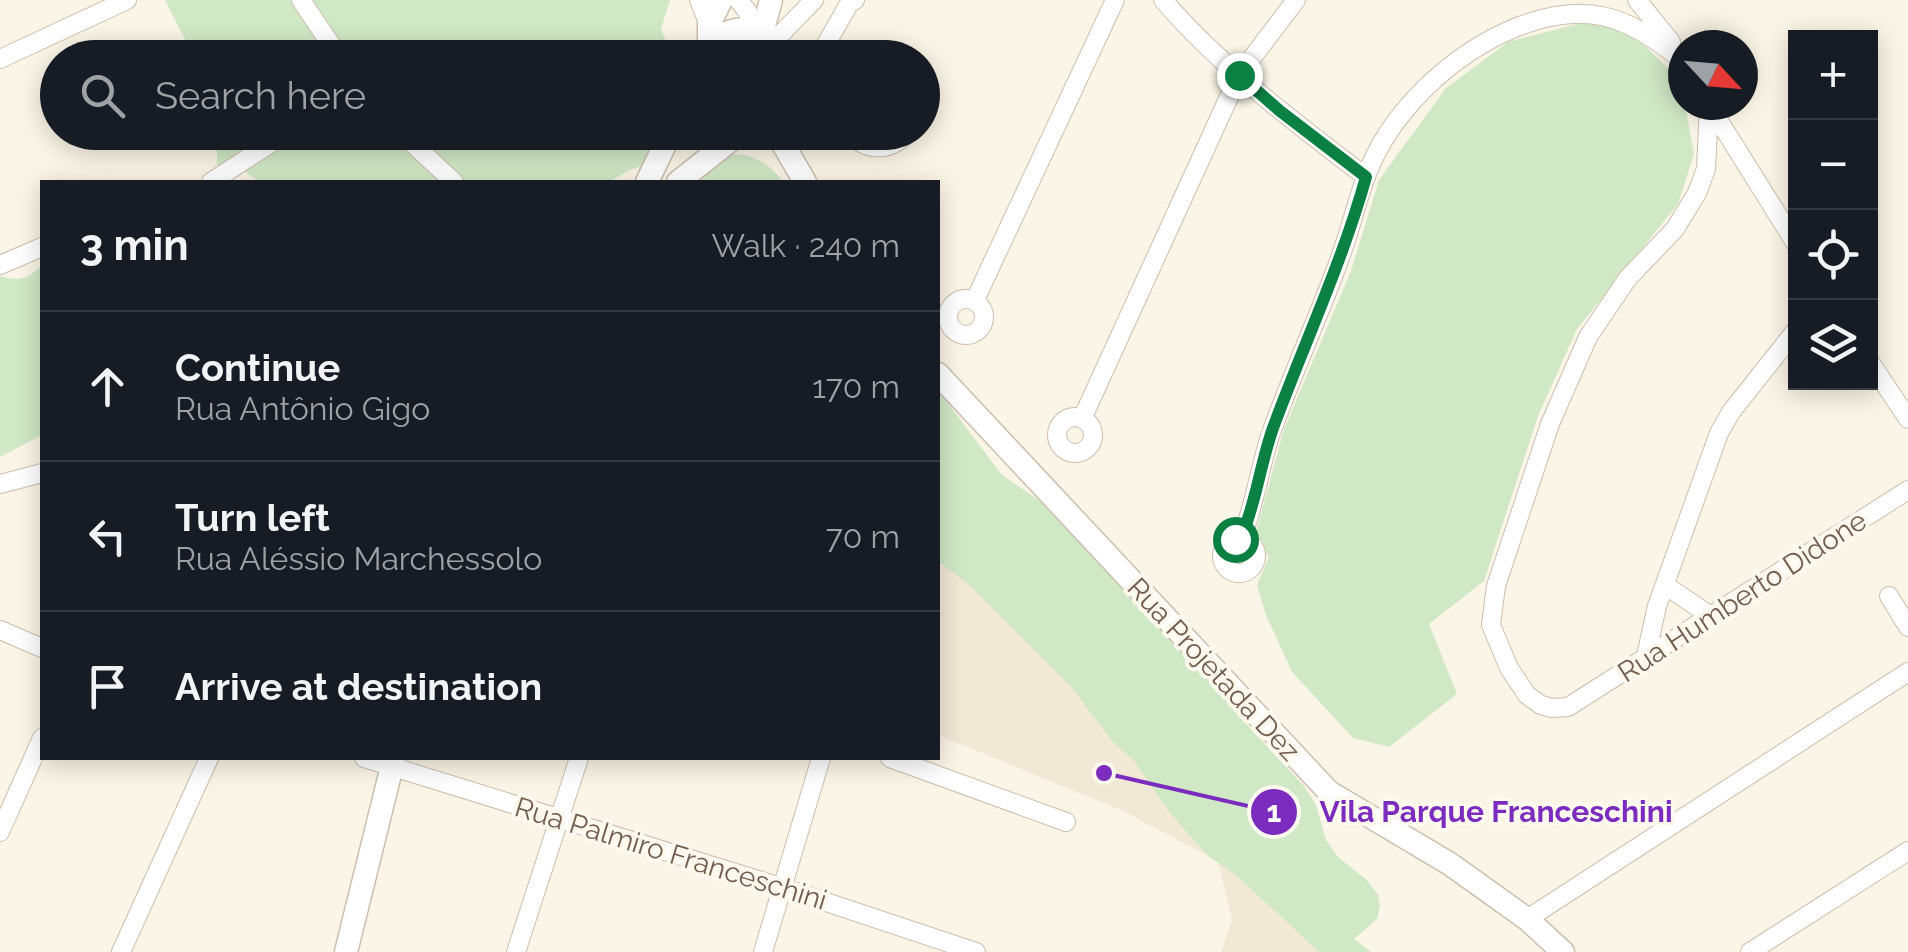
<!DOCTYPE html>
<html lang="en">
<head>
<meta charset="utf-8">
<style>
  :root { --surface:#171b24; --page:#20242c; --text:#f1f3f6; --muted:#9ea1a6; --line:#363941 }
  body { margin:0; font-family:Raleway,sans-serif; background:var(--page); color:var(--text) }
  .controls { position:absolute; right:30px; top:30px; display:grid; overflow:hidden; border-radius:0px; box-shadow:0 5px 25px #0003 }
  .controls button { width:90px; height:90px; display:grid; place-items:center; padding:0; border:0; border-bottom:2px solid var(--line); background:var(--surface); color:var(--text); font:50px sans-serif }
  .compass { position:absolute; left:1668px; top:30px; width:90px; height:90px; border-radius:50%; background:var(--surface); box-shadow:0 5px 25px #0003; rotate:116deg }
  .stop { position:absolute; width:30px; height:30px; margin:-22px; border:8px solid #0b8043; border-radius:50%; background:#fff }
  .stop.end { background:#0b8043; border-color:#fff; box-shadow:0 2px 10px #0008 }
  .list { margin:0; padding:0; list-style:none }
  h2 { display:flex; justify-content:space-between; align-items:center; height:130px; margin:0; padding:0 40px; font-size:42px }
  h2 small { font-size:32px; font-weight:400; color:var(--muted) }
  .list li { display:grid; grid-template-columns:65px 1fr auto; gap:30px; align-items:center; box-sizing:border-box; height:150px; padding:0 40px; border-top:2px solid var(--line) }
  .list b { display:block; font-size:38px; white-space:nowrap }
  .list p { margin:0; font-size:32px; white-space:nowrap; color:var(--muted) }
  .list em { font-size:32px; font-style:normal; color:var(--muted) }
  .icon { flex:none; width:55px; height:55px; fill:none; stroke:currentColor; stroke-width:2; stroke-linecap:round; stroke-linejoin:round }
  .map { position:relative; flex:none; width:1908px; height:952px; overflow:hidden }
  .search { position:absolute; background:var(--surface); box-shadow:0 5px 25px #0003; left:40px; top:40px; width:900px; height:110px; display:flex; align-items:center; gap:25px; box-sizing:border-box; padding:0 35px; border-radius:55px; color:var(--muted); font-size:38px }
  .panel { position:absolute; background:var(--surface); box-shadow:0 5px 25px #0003; left:40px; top:180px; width:900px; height:580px; border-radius:0px }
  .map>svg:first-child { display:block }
  .residential { fill:#f2e8d6 }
  .green { fill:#d1e8c6 }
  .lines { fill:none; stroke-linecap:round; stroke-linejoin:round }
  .minor-casing { stroke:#ccbeae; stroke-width:20 }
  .tertiary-casing { stroke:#ccbeae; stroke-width:25 }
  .minor { stroke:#fff; stroke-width:18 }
  .tertiary { stroke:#fff; stroke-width:22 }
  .route { stroke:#0b8043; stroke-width:12 }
  .labels { text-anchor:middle; stroke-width:8; stroke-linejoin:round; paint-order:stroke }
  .street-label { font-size:28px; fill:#745e4d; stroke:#fef9ee }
  .leader { fill:none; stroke:#7b2cbf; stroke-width:4 }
  .callout-dot { fill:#7b2cbf; stroke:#fef9ee; stroke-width:4 }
  .mark-label { font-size:30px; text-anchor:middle; font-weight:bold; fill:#fff }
  .callout-label { font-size:30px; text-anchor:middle; font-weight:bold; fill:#7b2cbf; stroke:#fef9ee; stroke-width:8; stroke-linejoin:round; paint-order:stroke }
</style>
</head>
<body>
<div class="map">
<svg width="1908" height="952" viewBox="0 0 1908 952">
  <rect width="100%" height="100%" fill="#fbf5e7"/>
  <path class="residential" d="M938,522L1341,952H1221L1232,920L1218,861L1121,810L938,735Z"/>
  <g class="green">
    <path d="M165,0H670L661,29L672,57H194Z"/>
    <path d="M1585,22L1625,27L1670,70L1685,105L1694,154L1678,204L1577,329L1538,416L1484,581L1429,624L1457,694L1389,747L1353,738L1292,672L1266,615L1257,585L1269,557L1254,539L1284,429L1351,271L1379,180L1446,88L1508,42Z"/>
    <path d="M217,133H657L645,165L630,170L608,182H260L236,166L217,170Z"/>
    <path d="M730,154C753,154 769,163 783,182H700L720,159Z"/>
    <path d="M42,265V435L0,457V276C20,282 28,279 42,265Z"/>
    <path d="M938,390L1002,475L1043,503L1070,527L1179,641L1237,714L1304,786L1316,805L1326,840L1339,858L1367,880L1378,895L1380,906L1377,919L1354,939L1371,952H1319L1235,874L1209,857L1170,813L1134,761L1112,741L1072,688L968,584L938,561Z"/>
  </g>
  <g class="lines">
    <g class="minor-casing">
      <g id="minor">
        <path d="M301,0L340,58"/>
        <path d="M699,0L709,25"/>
        <path d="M738,0L748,12L751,30"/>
        <path d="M1163,0C1222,68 1294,122 1366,177"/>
        <path d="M1637,0L1671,42"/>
        <path d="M774,41L814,0"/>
        <path d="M818,58L849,4L855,0"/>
        <path d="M0,59L127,0"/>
        <path d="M1709,105L1706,169L1697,193L1675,229L1628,278L1588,337L1550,424L1496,586L1491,625L1509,668L1527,695L1541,705L1552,708L1568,707L1908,490"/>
        <path d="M1709,105L1796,244"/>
        <path d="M400,132L454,182"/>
        <path d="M848,132C866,152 890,153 908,132"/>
        <path d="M211,182L288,132"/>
        <path d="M0,265L42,247"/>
        <circle cx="966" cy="317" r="18"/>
        <path d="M975,300L1115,0"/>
        <path d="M1870,362L1908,419"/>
        <circle cx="1075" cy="435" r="18"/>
        <path d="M1082,419L1239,75L1296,0"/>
        <path d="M0,484L42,473"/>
        <circle cx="1239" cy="556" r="17"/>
        <path d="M1241,539C1255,505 1259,470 1270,436C1290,379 1316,323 1337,266C1348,238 1355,208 1365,179C1389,112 1451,54 1517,27C1586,0 1627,15 1683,61"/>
        <path d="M1665,585L1709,615"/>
        <path d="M1889,596L1908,627"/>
        <path d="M0,630L42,648"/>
        <path d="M1646,656L1657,606L1719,433L1731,412L1796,330"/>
        <path d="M364,758L784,888L976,952"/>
        <path d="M890,758L1066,822"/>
        <path d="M0,832L42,738"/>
        <path d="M1527,919L1908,672"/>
        <path d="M121,952L209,758"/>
        <path d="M516,952L579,758"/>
        <path d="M763,952L821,758"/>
        <path d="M1750,952L1908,851"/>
      </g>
    </g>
    <g class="tertiary-casing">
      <g id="tertiary">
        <path d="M762,33L771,0"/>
        <path d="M709,42V25L721,0"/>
        <path d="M699,58C721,22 764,17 784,58"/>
        <path d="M776,132L805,182"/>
        <path d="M647,182L671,132"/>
        <path d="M678,182L741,132"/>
        <path d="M938,374L1329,792L1450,864L1527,919L1563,952"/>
        <path d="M346,952L394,758"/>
      </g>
    </g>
    <use href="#minor" class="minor"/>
    <use href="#tertiary" class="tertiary"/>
  </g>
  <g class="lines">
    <path class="route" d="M1235,539L1241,538C1256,503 1260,465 1273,428C1304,344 1342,263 1366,177L1280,111L1239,75"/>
  </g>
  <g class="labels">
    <g class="street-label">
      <text transform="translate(1742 596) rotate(-33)" y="10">Rua Humberto Didone</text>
      <text transform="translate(1214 669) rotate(47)" y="10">Rua Projetada Dez</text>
      <text transform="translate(671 853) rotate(17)" y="10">Rua Palmiro Franceschini</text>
    </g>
  </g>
  <path class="leader" d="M1104 773L1274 812"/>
  <g class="callout-dot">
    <circle cx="1104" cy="773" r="10"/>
    <circle cx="1274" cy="812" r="25"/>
  </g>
  <g class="mark-label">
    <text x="1274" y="822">1</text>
  </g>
  <g class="callout-label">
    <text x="1496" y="822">Vila Parque Franceschini</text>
  </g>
</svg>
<div class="controls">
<button>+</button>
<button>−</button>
<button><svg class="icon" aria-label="locate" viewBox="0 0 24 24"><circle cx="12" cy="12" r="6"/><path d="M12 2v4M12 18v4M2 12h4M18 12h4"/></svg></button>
<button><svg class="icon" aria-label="layers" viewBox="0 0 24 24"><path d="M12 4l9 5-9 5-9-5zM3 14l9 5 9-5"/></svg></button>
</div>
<svg class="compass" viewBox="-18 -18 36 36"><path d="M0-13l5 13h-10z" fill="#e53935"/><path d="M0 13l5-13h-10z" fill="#9ea1a6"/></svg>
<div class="stop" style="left:1235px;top:539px"></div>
<div class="stop end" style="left:1239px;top:75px"></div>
<div class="search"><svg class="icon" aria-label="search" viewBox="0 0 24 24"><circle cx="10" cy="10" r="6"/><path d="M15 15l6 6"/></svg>Search here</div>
<section class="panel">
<h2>3 min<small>Walk · 240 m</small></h2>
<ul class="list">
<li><svg class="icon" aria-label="ahead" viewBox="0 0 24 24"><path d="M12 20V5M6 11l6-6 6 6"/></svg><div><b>Continue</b><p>Rua Antônio Gigo</p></div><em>170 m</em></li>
<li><svg class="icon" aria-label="left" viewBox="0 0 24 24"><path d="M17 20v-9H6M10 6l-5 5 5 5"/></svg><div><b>Turn left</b><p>Rua Aléssio Marchessolo</p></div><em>70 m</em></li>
<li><svg class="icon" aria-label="arrive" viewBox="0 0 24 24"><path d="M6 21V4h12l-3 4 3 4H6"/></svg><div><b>Arrive at destination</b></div></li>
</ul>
</section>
</div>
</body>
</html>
